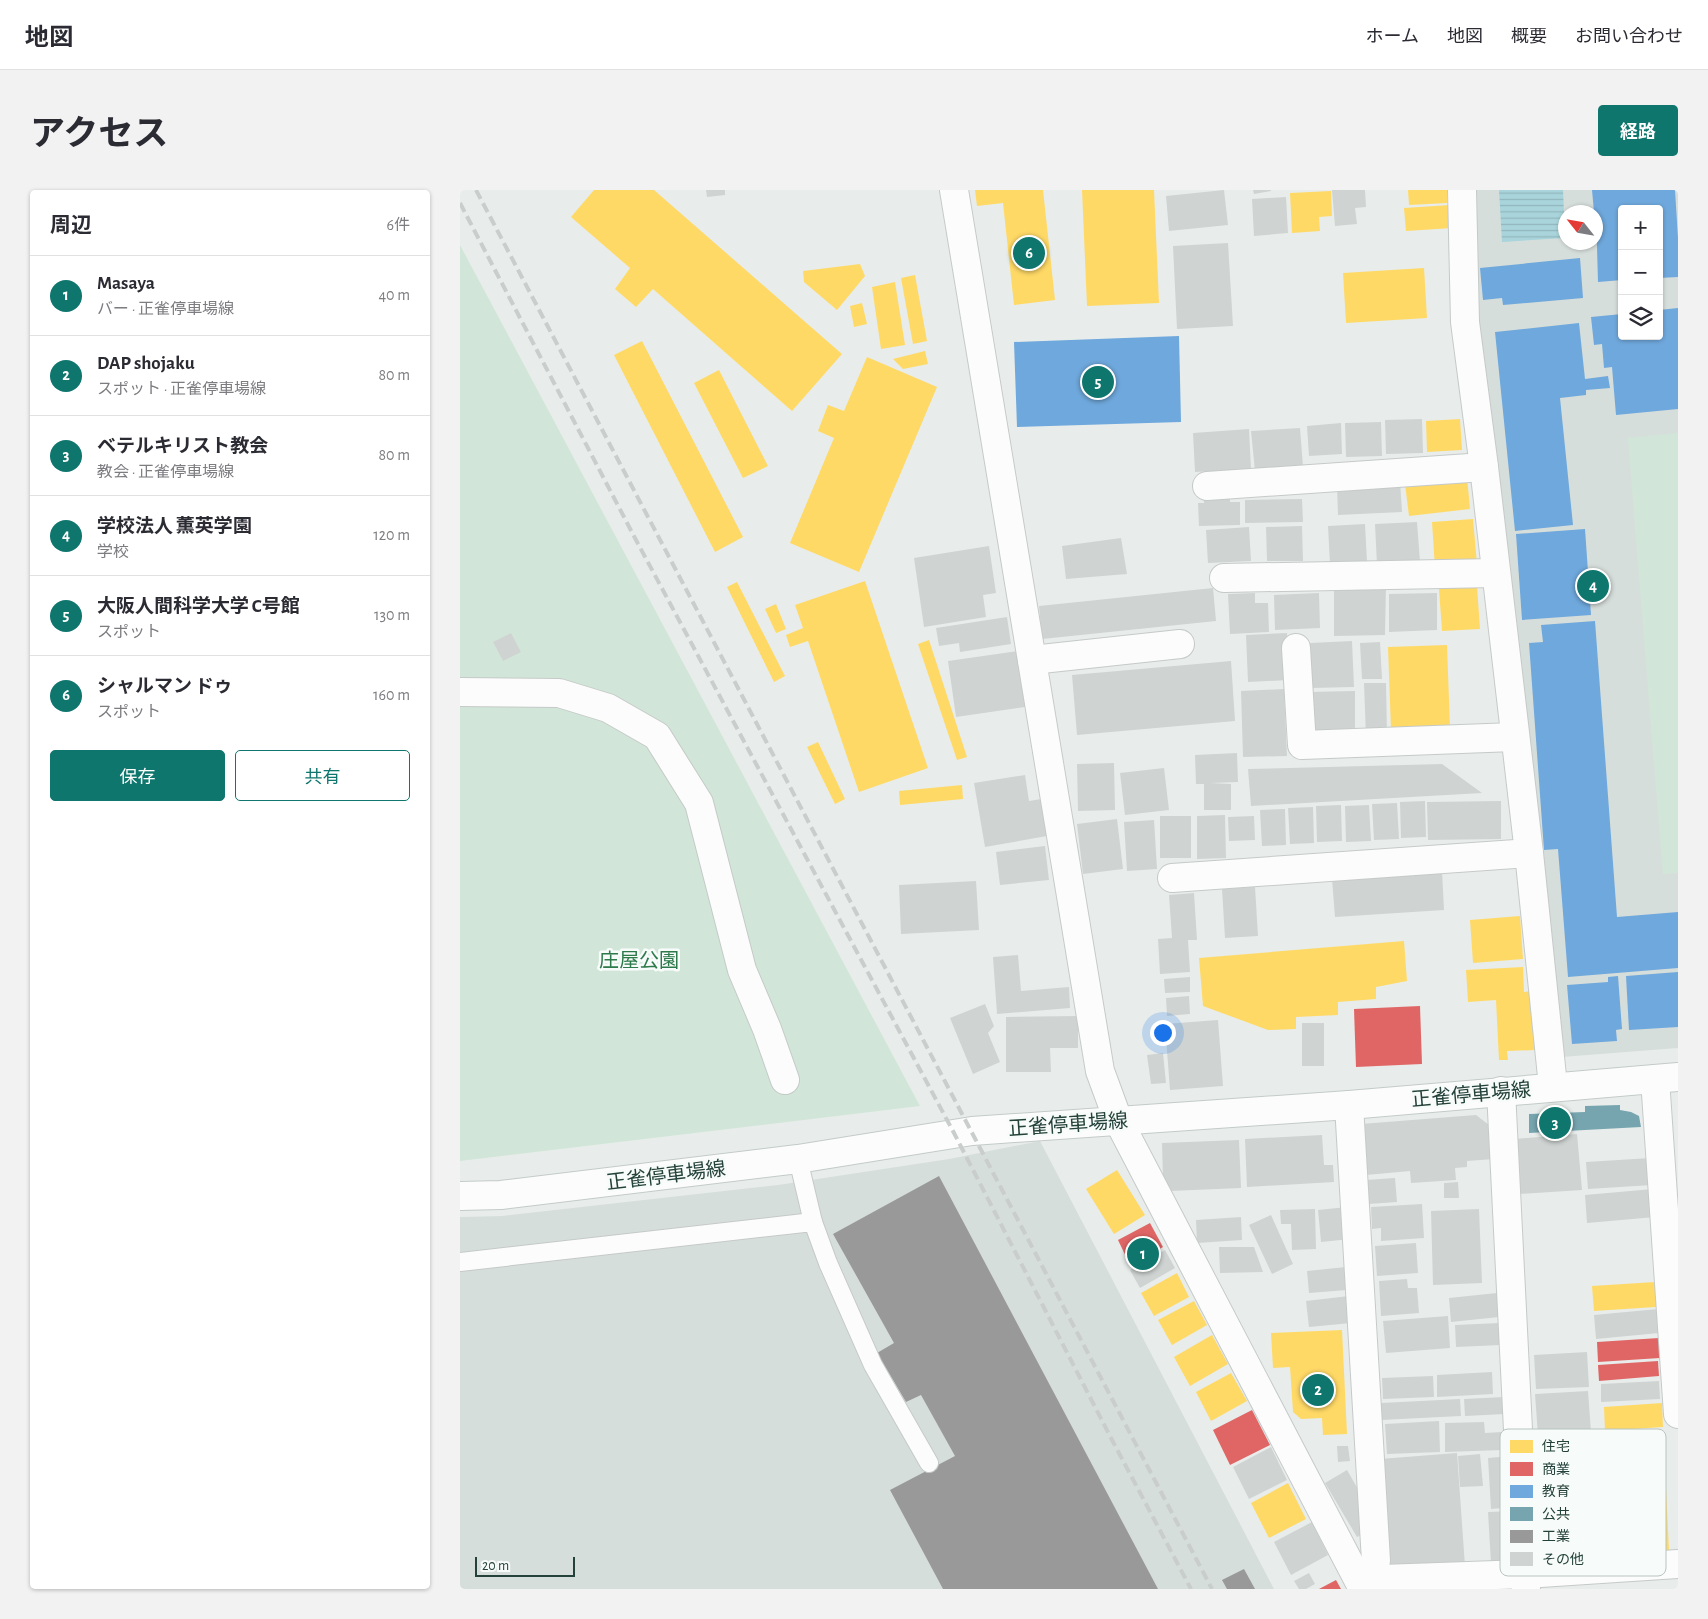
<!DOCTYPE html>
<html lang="ja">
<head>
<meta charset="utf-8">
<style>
  :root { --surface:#fff; --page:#f2f2f3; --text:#2b2b33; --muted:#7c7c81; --line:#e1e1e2; --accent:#0f766e }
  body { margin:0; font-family:"Alegreya Sans","Noto Sans JP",sans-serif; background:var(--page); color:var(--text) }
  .controls { position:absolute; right:15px; top:15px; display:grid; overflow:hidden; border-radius:5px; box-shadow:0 1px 4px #0004 }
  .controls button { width:45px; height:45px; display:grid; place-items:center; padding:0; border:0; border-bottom:1px solid var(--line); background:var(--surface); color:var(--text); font:25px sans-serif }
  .compass { position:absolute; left:1098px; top:15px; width:45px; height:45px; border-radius:50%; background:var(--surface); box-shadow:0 1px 4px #0004; rotate:301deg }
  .scale { position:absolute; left:15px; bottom:12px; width:100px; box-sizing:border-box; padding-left:5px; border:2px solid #24423a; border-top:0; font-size:14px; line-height:18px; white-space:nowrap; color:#24423a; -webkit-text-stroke:4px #f7fbf9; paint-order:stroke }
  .you { position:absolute; left:702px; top:842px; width:18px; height:18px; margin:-12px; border:4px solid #fff; border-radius:50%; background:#1a73e8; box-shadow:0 0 0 8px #1a73e833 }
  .badge { display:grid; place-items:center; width:32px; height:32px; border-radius:50%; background:var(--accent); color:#fff; font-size:16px; font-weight:700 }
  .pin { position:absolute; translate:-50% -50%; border:2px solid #fff; box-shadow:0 1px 5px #0006 }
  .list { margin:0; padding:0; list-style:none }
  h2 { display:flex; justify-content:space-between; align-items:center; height:65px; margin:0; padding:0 20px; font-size:21px }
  h2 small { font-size:16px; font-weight:400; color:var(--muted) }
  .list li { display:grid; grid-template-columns:32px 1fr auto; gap:15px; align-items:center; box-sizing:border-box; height:80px; padding:0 20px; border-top:1px solid var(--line) }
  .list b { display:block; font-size:19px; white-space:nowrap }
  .list p { margin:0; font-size:16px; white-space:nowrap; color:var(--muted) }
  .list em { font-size:16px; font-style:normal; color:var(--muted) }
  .actions { display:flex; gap:10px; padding:15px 20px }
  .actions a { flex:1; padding:11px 0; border:1px solid var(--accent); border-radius:5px; text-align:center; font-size:18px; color:var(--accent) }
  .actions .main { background:var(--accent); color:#fff }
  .icon { flex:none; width:28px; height:28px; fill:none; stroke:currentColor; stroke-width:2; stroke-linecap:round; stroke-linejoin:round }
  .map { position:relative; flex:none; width:1218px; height:1399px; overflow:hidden; border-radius:5px }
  header { display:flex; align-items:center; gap:30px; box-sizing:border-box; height:70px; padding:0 25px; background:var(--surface); border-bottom:1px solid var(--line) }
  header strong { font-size:24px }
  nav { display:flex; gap:28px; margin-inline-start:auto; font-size:18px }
  .intro { display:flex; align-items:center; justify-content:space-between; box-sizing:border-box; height:120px; padding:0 30px }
  h1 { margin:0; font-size:35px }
  .button { padding:12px 22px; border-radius:5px; background:var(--accent); color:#fff; font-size:18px; font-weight:700 }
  main { display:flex; gap:30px; padding:0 30px }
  aside { flex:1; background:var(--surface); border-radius:5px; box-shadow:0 1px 4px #0004 }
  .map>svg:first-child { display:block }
  .built { fill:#d6dedb; fill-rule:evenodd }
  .park { fill:#d1e6d8 }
  .water { fill:url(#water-rules) }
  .homes { fill:#ffd966 }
  .shops { fill:#e06666 }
  .schools { fill:#6fa8dc }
  .public { fill:#76a5af }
  .industry { fill:#999 }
  .building { fill:#cfd4d2 }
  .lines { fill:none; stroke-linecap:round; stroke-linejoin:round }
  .lane-casing { stroke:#c5cac8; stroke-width:20 }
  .street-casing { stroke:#c5cac8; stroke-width:30 }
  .secondary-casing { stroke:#c3cbc8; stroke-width:30 }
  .lane { stroke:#fcfcfc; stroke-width:18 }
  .street { stroke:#fcfcfc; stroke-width:28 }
  .secondary { stroke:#fcfcfc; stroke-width:28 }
  .rail { stroke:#c9cdcc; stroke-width:4; stroke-dasharray:10 5; stroke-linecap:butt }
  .labels { text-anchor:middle; stroke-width:5; stroke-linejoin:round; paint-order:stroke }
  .park-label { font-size:20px; fill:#2d7a4b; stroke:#f7fbf9 }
  .street-label { font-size:20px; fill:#24423a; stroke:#f7fbf9 }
  .key { fill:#f7fbf9; stroke:#b8c4c0; stroke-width:1 }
  .key-label { font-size:14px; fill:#24423a }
</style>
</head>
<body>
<header>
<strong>地図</strong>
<nav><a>ホーム</a><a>地図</a><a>概要</a><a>お問い合わせ</a></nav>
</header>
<div class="intro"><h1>アクセス</h1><a class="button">経路</a></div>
<main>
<aside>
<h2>周辺<small>6件</small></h2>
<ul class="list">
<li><span class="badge">1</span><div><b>Masaya</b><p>バー · 正雀停車場線</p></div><em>40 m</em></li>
<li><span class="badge">2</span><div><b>DAP shojaku</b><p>スポット · 正雀停車場線</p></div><em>80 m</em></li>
<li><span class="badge">3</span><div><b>ベテルキリスト教会</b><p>教会 · 正雀停車場線</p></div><em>80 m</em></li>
<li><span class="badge">4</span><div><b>学校法人 薫英学園</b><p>学校</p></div><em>120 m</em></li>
<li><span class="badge">5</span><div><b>大阪人間科学大学 C号館</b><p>スポット</p></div><em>130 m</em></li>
<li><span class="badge">6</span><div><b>シャルマン ドゥ</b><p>スポット</p></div><em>160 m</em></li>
</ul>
<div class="actions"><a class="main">保存</a><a>共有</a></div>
</aside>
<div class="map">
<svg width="1218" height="1399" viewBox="0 0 1218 1399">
  <defs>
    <pattern id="water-rules" width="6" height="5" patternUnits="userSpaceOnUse" patternTransform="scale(1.25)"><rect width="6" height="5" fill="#a9d4db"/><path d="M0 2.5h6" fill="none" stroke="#91b7bd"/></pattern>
  </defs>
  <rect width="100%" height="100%" fill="#e8edeb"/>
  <g class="built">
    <path d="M1015,0H1218V858L1102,867L1017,127ZM1162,19H1199V146H1162ZM1106,22H1136V52H1106Z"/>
    <path d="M580,951L814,1399H0V1027L42,1026L318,995L489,969Z"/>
  </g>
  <g class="park">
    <path d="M0,55L460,916L0,971Z"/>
    <path d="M1218,243V683L1203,684L1168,248Z"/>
  </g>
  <path class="water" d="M1039,0H1103L1105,48L1042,52Z"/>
  <g class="homes">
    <path d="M134,0H194L382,164L332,221L193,99L176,117L155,99L170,78L111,27Z"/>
    <path d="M515,0H583L595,110L554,115L543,13L517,16Z"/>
    <path d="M622,0H694L699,113L627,116Z"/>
    <path d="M948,0H987V13L949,15Z"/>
    <path d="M871,1L872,26L859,27L860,41L832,43L830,3Z"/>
    <path d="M990,15L992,38L946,41L944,18Z"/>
    <path d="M400,74L405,86L377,120L344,92L343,81Z"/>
    <path d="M964,78L967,128L886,133L883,83Z"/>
    <path d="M455,85L467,151L453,154L441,88Z"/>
    <path d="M435,92L445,155L421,159L412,97Z"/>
    <path d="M402,113L407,134L394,137L390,116Z"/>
    <path d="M182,151L283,347L255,362L154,165Z"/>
    <path d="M465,161L468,174L443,179L433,169Z"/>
    <path d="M407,167L477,197L399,382L330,353L374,248L358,241L368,215L384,221Z"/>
    <path d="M259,180L308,276L283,288L234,193Z"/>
    <path d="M1000,229L1002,260L967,262L966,231Z"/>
    <path d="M1007,287L1010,319L949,326L945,294Z"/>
    <path d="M1013,329L1017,374L975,378L972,332Z"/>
    <path d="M405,391L468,578L399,602L348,451L330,457L326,445L343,438L335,415Z"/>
    <path d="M277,392L325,486L314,492L267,397Z"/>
    <path d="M1017,396L1020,439L982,441L979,399Z"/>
    <path d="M316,414L326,439L316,443L305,419Z"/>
    <path d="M469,450L507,567L497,570L458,454Z"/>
    <path d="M987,455L990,538L931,540L928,457Z"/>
    <path d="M358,552L385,609L375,614L347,557Z"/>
    <path d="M502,595L503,609L440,615L439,601Z"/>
    <path d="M1060,726L1063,769L1013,773L1010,730Z"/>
    <path d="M944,751L947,791L916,797V809L878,812V825L836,827V839L808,840L743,816L739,768Z"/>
    <path d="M1063,777L1064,802L1071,801L1075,860L1047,861L1048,870H1039L1036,810L1008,812L1006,780Z"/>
    <path d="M657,980L685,1025L654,1044L626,999Z"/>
    <path d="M717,1083L729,1107L694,1126L681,1103Z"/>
    <path d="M1195,1092L1196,1117L1134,1121L1132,1096Z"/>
    <path d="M734,1111L747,1135L712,1155L698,1130Z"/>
    <path d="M882,1140L887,1244L863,1245L862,1228L841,1229L833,1222L830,1177L813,1178L811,1143Z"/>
    <path d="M752,1145L768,1174L730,1196L714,1167Z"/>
    <path d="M771,1183L787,1211L751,1231L736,1202Z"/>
    <path d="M1202,1213L1203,1237L1145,1241L1144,1217Z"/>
    <path d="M828,1293L846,1329L809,1348L791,1313Z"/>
    <path d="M1206,1298L1209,1360L1161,1362L1160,1346H1151L1149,1301Z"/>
  </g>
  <g class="shops">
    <path d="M960,816L962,874L896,877L894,819Z"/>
    <path d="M690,1033L703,1057L670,1075L658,1050Z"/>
    <path d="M1199,1148L1200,1168L1138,1172L1137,1152Z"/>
    <path d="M1198,1171L1199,1186L1139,1191L1138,1175Z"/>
    <path d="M792,1220L810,1255L770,1275L753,1240Z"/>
    <path d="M876,1390L881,1399H859Z"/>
  </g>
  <g class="schools">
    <path d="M1132,0H1215L1218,48V87L1199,88V19H1162V90L1138,92L1136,22H1134Z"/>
    <path d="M1120,68L1123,108L1043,115L1042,108L1023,110L1020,78Z"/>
    <path d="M1218,118V219L1156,225L1152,177L1144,178L1142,154L1134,155L1131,127L1162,124V146H1199V120Z"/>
    <path d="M1119,133L1125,189L1148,186L1150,198L1126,200V205L1100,208L1113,335L1055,341L1035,142Z"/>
    <path d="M719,146L721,232L557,237L554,152Z"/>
    <path d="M1125,339L1131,425L1062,430L1056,344Z"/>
    <path d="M1135,431L1157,727L1218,722V778L1108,787L1098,659L1084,660L1069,453L1083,452L1081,435Z"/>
    <path d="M1218,782V837L1169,840L1166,786Z"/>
    <path d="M1158,786L1162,839L1156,840L1157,851L1112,854L1107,795L1148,792V787Z"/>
  </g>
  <path class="public" d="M1160,915V920L1171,922L1179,926L1181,937L1069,943V924L1125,922V916Z"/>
  <g class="industry">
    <path d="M479,986L698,1399H483L430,1300L495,1266L461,1205L446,1212L417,1163L434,1153L373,1044Z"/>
    <path d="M784,1379L795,1399H767L762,1390Z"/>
  </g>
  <g class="building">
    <path d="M246,0H265V5L247,7Z"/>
    <path d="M764,0L768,35L709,41L706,6Z"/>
    <path d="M793,0H811V1L794,4Z"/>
    <path d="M872,0H905L906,17L895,18L897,34L875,36Z"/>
    <path d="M826,7L828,43L794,46L792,9Z"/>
    <path d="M768,53L773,136L717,139L713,56Z"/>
    <path d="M962,229L963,263L926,264L925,230Z"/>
    <path d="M921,232L922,266L886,267L885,233Z"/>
    <path d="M881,233L882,264L849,266L847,236Z"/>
    <path d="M840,238L843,277L795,281L791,241Z"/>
    <path d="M789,239L791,279L735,282L733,243Z"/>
    <path d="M940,291L942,322L878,325L877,295Z"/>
    <path d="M770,302V312H780V335L739,336L738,313H744L743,303Z"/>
    <path d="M842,309L843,332L785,333V310Z"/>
    <path d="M957,332L960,372L917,375L915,334Z"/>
    <path d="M905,334L907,372L870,374L868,336Z"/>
    <path d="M842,336L843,371H807L806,337Z"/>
    <path d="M789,337L791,371L748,373L746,340Z"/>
    <path d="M661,348L667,384L606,389L602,356Z"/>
    <path d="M529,356L536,403L523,405L526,427L464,437L454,368Z"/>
    <path d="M926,395L925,445L874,446V396Z"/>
    <path d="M753,398L756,431L582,449L579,416Z"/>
    <path d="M795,403V413H808L809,442L770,444L768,404Z"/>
    <path d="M859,403L860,438L815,440L814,405Z"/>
    <path d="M977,403V440L929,442V404Z"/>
    <path d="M547,427L551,454L500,462L499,453L479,456L476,438Z"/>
    <path d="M51,443L61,462L43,471L33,452Z"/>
    <path d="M827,443L829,490L788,492L786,445Z"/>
    <path d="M892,451L894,497L851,498L850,453Z"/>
    <path d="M920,452L922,489H902L900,453Z"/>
    <path d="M558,461L565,517L496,527L488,471Z"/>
    <path d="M771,471L775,531L617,545L612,485Z"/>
    <path d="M904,493H926L927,546L906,547Z"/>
    <path d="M824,499L827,566L783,567L781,501Z"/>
    <path d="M895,501V547H847V502Z"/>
    <path d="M777,563L778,592L750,593L771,594V620H744V594H736L735,565Z"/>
    <path d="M654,573L655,620L618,621L617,574Z"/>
    <path d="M982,574L1022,603L791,616L788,579Z"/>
    <path d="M704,578L709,620L665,625L660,583Z"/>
    <path d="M565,585L569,611L581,609L587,646L525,657L514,593Z"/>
    <path d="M965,611L966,647L941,648L940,612Z"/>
    <path d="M1041,611V649L968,650L967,612Z"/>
    <path d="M937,613L939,649L914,650L912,614Z"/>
    <path d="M881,615L882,651L857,652L856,616Z"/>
    <path d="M909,615L911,651L886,652L885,616Z"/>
    <path d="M853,617L854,653L830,654L828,618Z"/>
    <path d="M825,619L826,655L802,656L800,620Z"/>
    <path d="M765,625L766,668L737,669V626Z"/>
    <rect x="700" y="626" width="31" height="42"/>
    <path d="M794,626L795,650L769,651L768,627Z"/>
    <path d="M657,629L663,679L623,684L617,634Z"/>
    <path d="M694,630L697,679L667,681L664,632Z"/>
    <path d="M585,656L589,690L540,695L536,662Z"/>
    <path d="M982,681L984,720L875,727L872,689Z"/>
    <path d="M516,691L519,740L441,744L439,695Z"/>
    <path d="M795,697L798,746L765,748L762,699Z"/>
    <path d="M734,703L737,750H728L730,782L700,784L698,749L712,748L709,705Z"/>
    <path d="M558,765L561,801L609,797L610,818L537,824L533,767Z"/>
    <path d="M730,787V802L705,803L704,789Z"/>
    <path d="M729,806L730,824L707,826L706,808Z"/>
    <path d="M525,814L534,836L528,843L540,872L513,884L490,828Z"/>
    <path d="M618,826V858H590L591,882H546V827Z"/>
    <path d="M758,830L763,896L710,900L705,834Z"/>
    <rect x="842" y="833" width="22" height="43"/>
    <path d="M703,863L706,893L691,894L687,865Z"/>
    <path d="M1016,925L1033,938L1034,969L1007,971V977L995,978L996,990L951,993L950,981L906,985L901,934Z"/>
    <path d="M1117,944L1122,1000L1059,1004L1055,949Z"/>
    <path d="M862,945L864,975H873L874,992L787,997L785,949Z"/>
    <path d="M779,950L781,998L710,1001L703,990L702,953Z"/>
    <path d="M1191,968L1192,995L1128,999L1126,972Z"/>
    <path d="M935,988L937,1012L908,1014L906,990Z"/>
    <path d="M998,992L999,1008H984V993Z"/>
    <path d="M1193,999L1195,1027L1127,1033L1125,1005Z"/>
    <path d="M962,1014L964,1048L921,1051V1038L912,1039L911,1017Z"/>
    <path d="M887,1017L890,1049L861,1052L858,1020Z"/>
    <path d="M855,1019L856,1059L832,1060L831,1034H821L820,1020Z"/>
    <path d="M1019,1019L1022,1093L973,1095L971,1021Z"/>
    <path d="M811,1025L833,1074L812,1084L789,1035Z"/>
    <path d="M781,1027L782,1050L737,1053L736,1030Z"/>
    <path d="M956,1053L958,1083L917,1086L915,1056Z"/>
    <path d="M759,1057H794L803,1082L760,1083Z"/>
    <path d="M705,1060L715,1078L680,1098L670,1080Z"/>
    <path d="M886,1077L887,1100L849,1103L847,1081Z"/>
    <path d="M947,1089L948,1098H957L959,1123L921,1126L919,1091Z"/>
    <path d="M1037,1103L1039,1127L991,1132L989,1108Z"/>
    <path d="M889,1106L891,1133L849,1137L846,1111Z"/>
    <path d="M1198,1119L1199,1143L1136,1149L1134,1125Z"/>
    <path d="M988,1126L990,1158L926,1163L923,1131Z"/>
    <path d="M1040,1133L1041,1155L996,1157L995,1135Z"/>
    <path d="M1127,1162L1129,1197L1076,1199L1074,1165Z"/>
    <path d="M1032,1182L1033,1204L977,1207V1185Z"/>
    <path d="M973,1186L974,1207L923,1209L922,1188Z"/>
    <path d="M1199,1191L1200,1209L1141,1212V1194Z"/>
    <path d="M1128,1201L1131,1242L1078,1245L1075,1204Z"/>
    <path d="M1044,1207L1045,1224L1005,1226L1004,1209Z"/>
    <path d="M1000,1209L1001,1226L921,1230V1213Z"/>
    <path d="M979,1231L980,1262L927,1264L925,1234Z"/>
    <path d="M1024,1232L1025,1243L1042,1242L1043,1260L985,1262V1233Z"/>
    <path d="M1204,1244L1206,1291L1161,1294L1159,1247Z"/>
    <path d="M877,1256H888L890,1271L878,1272Z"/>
    <path d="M811,1257L827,1290L789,1309L773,1277Z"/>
    <path d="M997,1263L1005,1376L928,1375L920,1269Z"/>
    <path d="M1020,1264L1023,1296L1000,1297L998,1266Z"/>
    <path d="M1051,1266L1054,1317L1031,1319L1028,1268Z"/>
    <path d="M887,1280L903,1308L905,1343L897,1347L865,1293Z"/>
    <path d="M1053,1321L1057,1372L1031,1373L1028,1322Z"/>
    <path d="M852,1332L868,1365L831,1385L814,1352Z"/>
    <path d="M849,1383L855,1394L846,1399H839L834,1391Z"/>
  </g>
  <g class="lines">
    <g class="lane-casing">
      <g id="lane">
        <path d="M338,969L353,1032"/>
        <path d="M0,1072L353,1032L368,1073L413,1175L469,1273"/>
      </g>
    </g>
    <g class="street-casing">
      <g id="street">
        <path d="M494,0L640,881L658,930L903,1399"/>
        <path d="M1002,0L1005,132L1024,277L1069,663L1093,896"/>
        <path d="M747,296L1024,277"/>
        <path d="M764,388L1036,383"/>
        <path d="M836,458L842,555L1054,547"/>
        <path d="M572,470L720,454"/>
        <path d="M0,502L99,503L148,518L197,546L239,613L282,780L307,839L325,890"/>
        <path d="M712,688L1069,663"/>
        <path d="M1195,889L1218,1224"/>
        <path d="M1041,901L1066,1399"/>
        <path d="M889,915L916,1371L901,1395"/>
        <path d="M901,1395L922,1389L1065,1384L1218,1374"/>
      </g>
    </g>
    <g class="secondary-casing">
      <path id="secondary" d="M0,1006L41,1005L338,969L512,941L889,915L1218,887"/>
    </g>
    <use href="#lane" class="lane"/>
    <use href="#street" class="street"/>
    <use href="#secondary" class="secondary"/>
    <g class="rail">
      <path d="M16,0L752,1399"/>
      <path d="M0,13L176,350L494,943L651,1248L731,1399"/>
    </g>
  </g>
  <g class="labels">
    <g class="park-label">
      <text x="179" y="777">庄屋公園</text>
    </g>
    <g class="street-label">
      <text transform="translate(1011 904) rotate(-5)" y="7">正雀停車場線</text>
      <text transform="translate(608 934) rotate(-4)" y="7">正雀停車場線</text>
      <text transform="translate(206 985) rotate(-7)" y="7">正雀停車場線</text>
    </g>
  </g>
  <rect x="1040" y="1239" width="166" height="147" rx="8" class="key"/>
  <rect x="1050" y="1250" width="23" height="13" fill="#ffd966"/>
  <rect x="1050" y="1272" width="23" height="14" fill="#e06666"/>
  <rect x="1050" y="1295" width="23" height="13" fill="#6fa8dc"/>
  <rect x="1050" y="1317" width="23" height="14" fill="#76a5af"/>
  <rect x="1050" y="1340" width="23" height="13" fill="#999"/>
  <rect x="1050" y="1362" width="23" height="14" fill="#cfd4d2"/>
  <g class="key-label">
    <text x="1082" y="1261">住宅</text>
    <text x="1082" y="1284">商業</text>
    <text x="1082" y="1306">教育</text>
    <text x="1082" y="1329">公共</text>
    <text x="1082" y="1351">工業</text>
    <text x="1082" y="1374">その他</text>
  </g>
</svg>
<div class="controls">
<button>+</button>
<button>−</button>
<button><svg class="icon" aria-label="layers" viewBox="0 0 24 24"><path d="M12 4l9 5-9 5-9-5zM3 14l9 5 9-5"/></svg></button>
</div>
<svg class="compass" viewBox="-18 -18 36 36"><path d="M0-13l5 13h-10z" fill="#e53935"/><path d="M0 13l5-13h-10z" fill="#7c7c81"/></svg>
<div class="scale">20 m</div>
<div class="you"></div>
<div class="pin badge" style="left:683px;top:1064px">1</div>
<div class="pin badge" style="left:858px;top:1200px">2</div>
<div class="pin badge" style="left:1095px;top:933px">3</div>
<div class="pin badge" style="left:1133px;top:396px">4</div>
<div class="pin badge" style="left:638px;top:192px">5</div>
<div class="pin badge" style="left:569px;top:63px">6</div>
</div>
</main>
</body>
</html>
